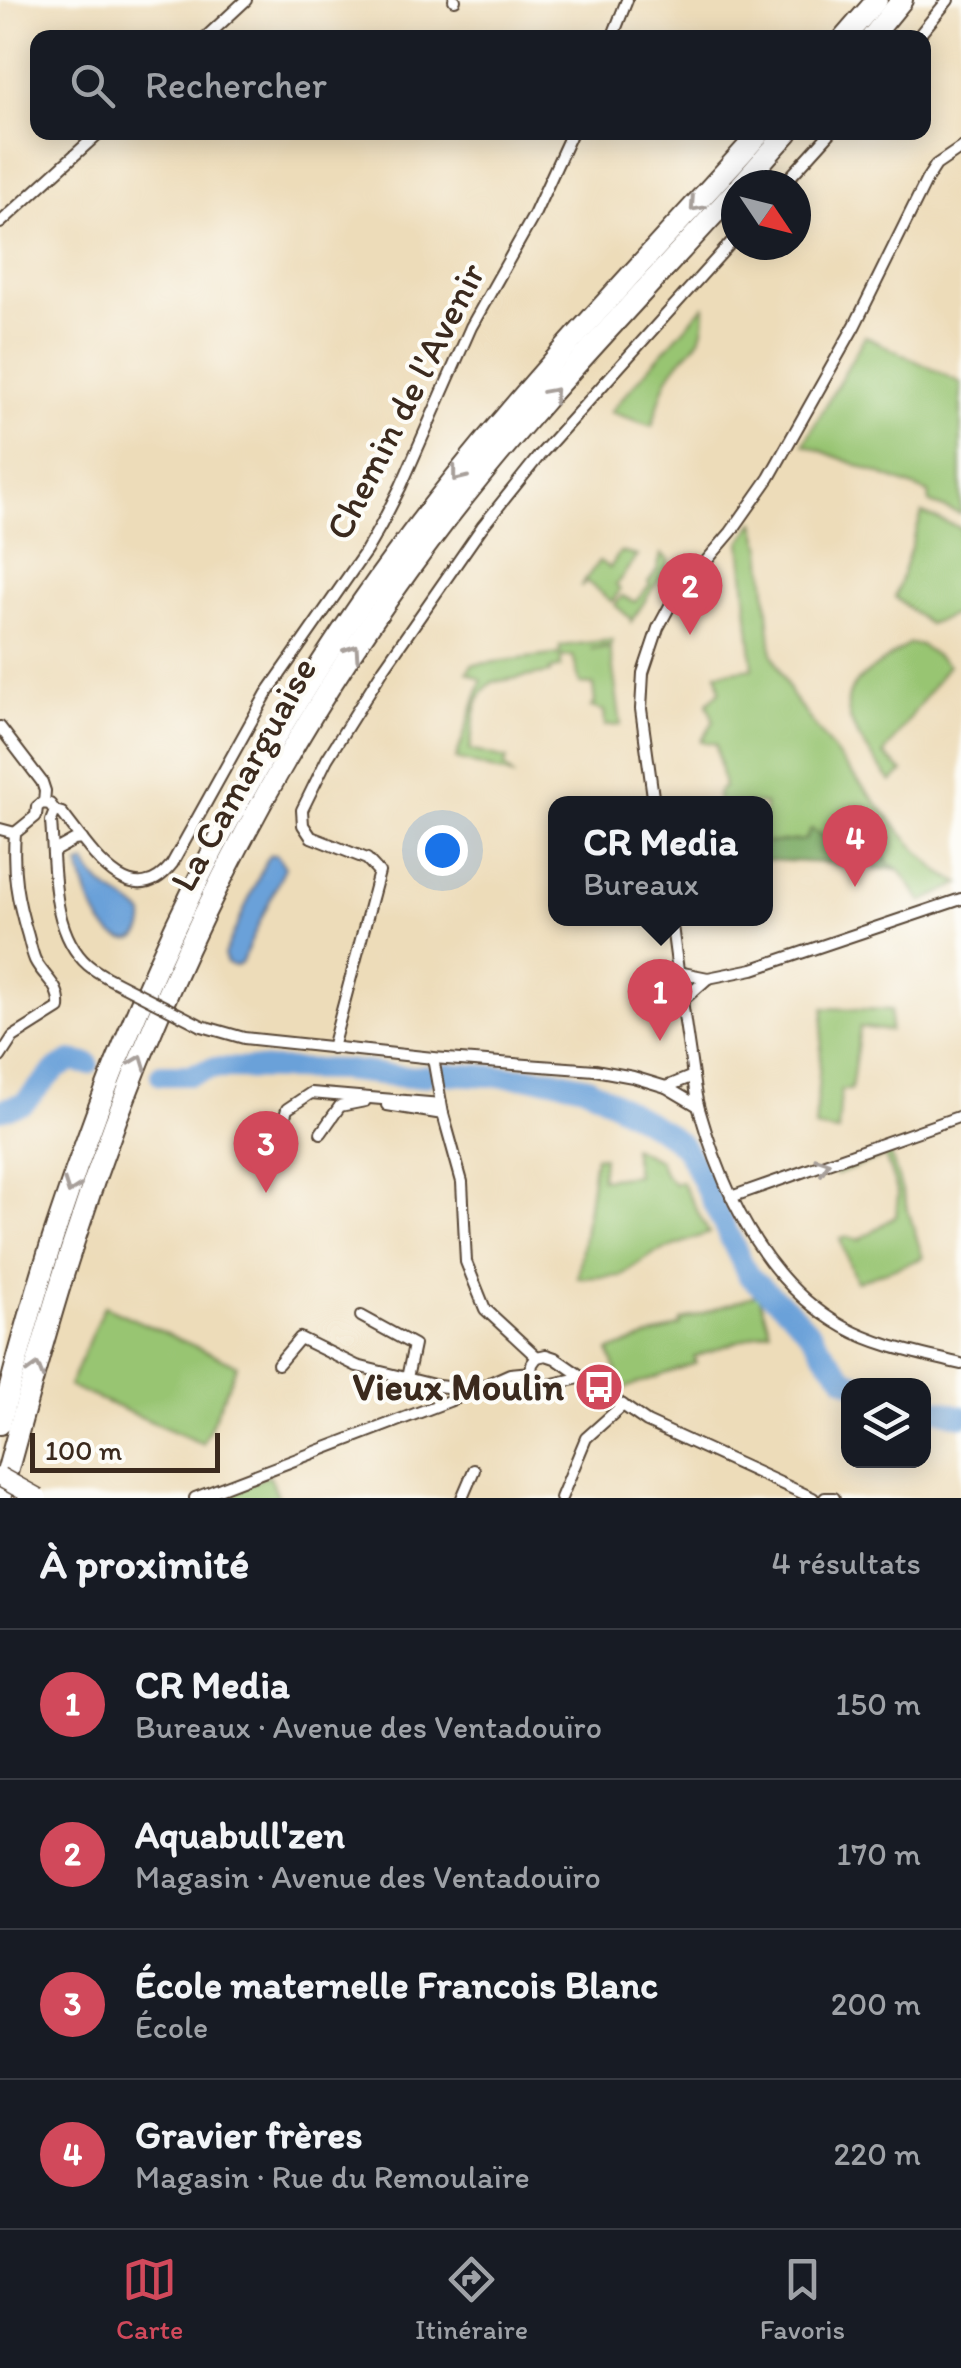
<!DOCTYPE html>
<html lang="fr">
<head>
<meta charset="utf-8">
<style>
  :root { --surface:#171b24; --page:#20242c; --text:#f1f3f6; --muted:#9ea1a6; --line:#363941; --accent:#d1495b }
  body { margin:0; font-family:Itim,sans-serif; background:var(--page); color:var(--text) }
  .controls { position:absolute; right:30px; bottom:30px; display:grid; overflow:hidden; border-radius:20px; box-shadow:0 5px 25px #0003 }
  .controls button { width:90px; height:90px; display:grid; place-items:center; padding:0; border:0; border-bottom:2px solid var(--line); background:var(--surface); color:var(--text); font:50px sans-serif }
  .compass { position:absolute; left:721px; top:170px; width:90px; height:90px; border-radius:50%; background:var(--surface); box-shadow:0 5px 25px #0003; rotate:125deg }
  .scale { position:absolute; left:30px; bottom:25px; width:190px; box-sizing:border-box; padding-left:10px; border:5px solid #3b2a1e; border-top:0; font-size:28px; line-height:35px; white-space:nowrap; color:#3b2a1e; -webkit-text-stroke:8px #fdfcf7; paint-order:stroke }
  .you { position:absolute; left:442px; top:850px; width:35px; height:35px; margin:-25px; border:8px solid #fff; border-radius:50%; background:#1a73e8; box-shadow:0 0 0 15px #1a73e833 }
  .badge { display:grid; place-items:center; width:65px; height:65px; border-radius:50%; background:var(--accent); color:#fff; font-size:32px; font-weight:700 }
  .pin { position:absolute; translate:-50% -82px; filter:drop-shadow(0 2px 5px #0008) }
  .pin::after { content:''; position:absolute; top:52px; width:35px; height:30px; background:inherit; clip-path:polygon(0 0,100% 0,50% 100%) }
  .popup { position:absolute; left:548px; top:796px; width:225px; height:130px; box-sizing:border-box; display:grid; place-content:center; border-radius:20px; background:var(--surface); filter:drop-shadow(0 2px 8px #0005); font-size:32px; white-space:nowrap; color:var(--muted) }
  .popup b { font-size:38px; color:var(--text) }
  .popup::after { content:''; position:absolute; left:50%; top:100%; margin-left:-20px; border:20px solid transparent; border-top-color:var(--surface) }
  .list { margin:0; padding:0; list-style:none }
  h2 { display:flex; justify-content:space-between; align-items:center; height:130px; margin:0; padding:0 40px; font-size:42px }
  h2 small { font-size:32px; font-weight:400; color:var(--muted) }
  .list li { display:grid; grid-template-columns:65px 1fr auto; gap:30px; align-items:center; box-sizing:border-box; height:150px; padding:0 40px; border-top:2px solid var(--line) }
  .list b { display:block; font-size:38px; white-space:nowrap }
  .list p { margin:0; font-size:32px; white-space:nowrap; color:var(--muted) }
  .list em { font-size:32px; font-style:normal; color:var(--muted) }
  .icon { flex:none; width:55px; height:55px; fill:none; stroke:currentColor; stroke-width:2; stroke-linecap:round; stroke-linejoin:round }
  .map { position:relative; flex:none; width:961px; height:1498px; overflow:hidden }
  .search { position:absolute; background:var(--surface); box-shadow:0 5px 25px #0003; left:30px; right:30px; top:30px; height:110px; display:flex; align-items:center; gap:25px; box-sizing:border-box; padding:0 35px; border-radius:20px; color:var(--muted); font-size:38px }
  .sheet { height:730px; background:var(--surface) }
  nav { display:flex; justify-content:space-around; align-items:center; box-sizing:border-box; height:140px; border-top:2px solid var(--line); background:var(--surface); font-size:28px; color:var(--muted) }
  nav a { display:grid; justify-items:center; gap:5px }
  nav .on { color:var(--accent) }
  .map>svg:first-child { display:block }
  .green { fill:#98c572; stroke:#6a7848; stroke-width:2.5 }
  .forest { fill:#7aaa64; stroke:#5a6a41; stroke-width:2.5 }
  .water { fill:#6ba1d9; stroke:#53667c; stroke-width:2.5 }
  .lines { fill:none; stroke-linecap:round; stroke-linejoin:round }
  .river { stroke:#6ba1d9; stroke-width:22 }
  .minor-casing { stroke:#564535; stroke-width:14 }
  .motorway-casing { stroke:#564535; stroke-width:24 }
  .minor { stroke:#fff; stroke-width:10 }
  .motorway { stroke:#fff; stroke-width:20 }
  .minor-bridge-casing { stroke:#564535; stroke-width:14; stroke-linecap:butt }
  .primary-bridge-casing { stroke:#564535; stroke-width:21; stroke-linecap:butt }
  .minor-bridge { stroke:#fff; stroke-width:10 }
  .primary-bridge { stroke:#fff; stroke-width:18 }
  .oneway { stroke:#a79f9a }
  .labels { text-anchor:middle; stroke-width:8; stroke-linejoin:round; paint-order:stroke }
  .street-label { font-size:38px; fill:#3b2a1e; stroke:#fdfcf7 }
  .poi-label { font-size:38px; font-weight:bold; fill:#3b2a1e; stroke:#fdfcf7; text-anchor:end }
</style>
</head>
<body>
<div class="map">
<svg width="961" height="1498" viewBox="0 0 961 1498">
  <rect width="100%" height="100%" fill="#fdfcf7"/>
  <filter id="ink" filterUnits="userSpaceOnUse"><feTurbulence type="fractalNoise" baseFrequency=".01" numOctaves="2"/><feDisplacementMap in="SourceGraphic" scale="20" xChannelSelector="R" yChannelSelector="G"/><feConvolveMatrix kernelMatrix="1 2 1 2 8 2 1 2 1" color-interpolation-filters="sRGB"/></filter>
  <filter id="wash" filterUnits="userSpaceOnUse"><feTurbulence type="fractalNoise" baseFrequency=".0048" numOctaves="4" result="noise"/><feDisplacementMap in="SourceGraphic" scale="40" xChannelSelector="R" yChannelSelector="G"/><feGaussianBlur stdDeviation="2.25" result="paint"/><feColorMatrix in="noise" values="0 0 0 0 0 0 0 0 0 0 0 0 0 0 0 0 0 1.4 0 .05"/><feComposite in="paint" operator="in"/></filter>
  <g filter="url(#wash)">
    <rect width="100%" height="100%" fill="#eddcb9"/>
    <g class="green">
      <path d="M704,306C709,347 685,348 670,374C661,390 658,409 652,426L610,412Z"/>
      <path d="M865,336L961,383V514L930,503L929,493L804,444Z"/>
      <path d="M922,513L961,528V612L928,624L895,597Z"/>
      <path d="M755,522L762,549L772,653L792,696L843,763L907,839L938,871L960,884L922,902L899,869L844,840H828L812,829L805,840L765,843V804L718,803L717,793L724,787L716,744L701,741L714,721L707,704L720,691L717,673L753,668L741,542Z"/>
      <path d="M620,552L637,556L616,585L620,590L612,602L586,581L580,587L599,561L610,568Z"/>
      <path d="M661,554L668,559V566L631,622L630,618L615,605L622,596L635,602L650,585L648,582L657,570Z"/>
      <path d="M612,640L611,645L591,649L610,648L621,725L605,726L604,711L591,707L595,703L593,685L580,684L573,656L561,657V667L550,670V673L493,682C472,695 474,728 470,750L507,759L504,766L512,775L456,759L482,680L467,672L472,665L560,654V646Z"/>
      <path d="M909,644L921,645L948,665L884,754L903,772L891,782C874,757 827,710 858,681C873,667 892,656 909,644Z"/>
      <path d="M824,1008L891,1010L890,1031L860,1027L851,1090H841L838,1132L815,1128Z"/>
      <path d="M632,1147L659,1160L664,1173L674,1184L681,1181L709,1233L655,1253L620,1276L578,1278L595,1156L603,1157L601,1179L636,1175Z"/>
      <path d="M889,1149L923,1258L856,1282L840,1239L848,1237L859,1240L896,1216L898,1194L885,1156L836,1175L831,1170Z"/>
      <path d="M758,1294L770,1330L694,1357L696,1363L623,1389L609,1351L681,1325V1321Z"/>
      <path d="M104,1306L237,1365L203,1444L69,1386Z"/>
      <path d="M269,1475L279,1498H218Z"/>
    </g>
    <path class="forest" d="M847,828L872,830L888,864L899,869H874L873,864L853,863L852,868L827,863L765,860V843L805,840L811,829L828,840H843Z"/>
    <g class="water">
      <path d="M270,855H277L285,867L241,963L235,966L227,964L224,955L266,860Z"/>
      <path d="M86,863C103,896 120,891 144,915C147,947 119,946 103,925C90,908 85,886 79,865Z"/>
    </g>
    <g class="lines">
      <g class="river">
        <path d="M448,1074L552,1079L588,1087L668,1134L682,1145L692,1160L748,1275L791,1312L813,1336L827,1357L845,1378L860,1386"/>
        <path d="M161,1075H190L213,1068L341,1070L406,1077L425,1076"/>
        <path d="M0,1110L24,1103L56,1069L71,1061L88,1064"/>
        <path d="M924,1406L961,1416"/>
      </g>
    </g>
  </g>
  <g filter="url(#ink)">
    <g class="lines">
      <g class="minor-casing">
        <g id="minor">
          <path d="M454,0H455"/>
          <path d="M205,38L246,0"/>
          <path d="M612,38L627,0"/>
          <path d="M917,38L948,0"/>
          <path d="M783,185L831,132"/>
          <path d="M0,223L100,132"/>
          <path d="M0,727L42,782L45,791L44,803"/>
          <path d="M654,804L641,709L643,673L658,628L673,600L731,532L769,478L855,325L927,179L936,165L961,148"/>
          <path d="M55,811L62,813C89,847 130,917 172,864L267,693L366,551L381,525L401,486L471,327L534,215L572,132"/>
          <path d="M0,829L15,833"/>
          <path d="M54,851L74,840L82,839"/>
          <path d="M671,918C677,964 683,1010 690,1056C693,1073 694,1092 699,1109C723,1193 764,1283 844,1327C880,1347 922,1354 961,1364"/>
          <path d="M678,972L708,978L753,969L961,899"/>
          <path d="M682,1001L708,978"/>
          <path d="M202,1026L244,1038L433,1058L595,1070L633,1077L666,1087L698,1106"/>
          <path d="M332,1048L379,872L367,859L311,837L303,825L302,810L327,759L384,668L482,527L539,456L736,237"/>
          <path d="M0,1057L13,1037L59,1008C61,985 44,978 35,960C32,953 30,944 28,936C17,900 12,872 15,833L36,816L37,807L42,803L50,804L55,811L51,821C55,866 50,932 88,965C94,970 101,974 108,978"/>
          <path d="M433,1058L443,1114L462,1182L466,1262L485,1309L537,1357"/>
          <path d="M666,1087L693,1076"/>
          <path d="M387,1105L443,1114"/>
          <path d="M282,1127L287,1109L311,1093L441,1104"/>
          <path d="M321,1133L340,1106L365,1101"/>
          <path d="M731,1197L961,1116"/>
          <path d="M361,1316L414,1345L407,1378"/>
          <path d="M537,1357L546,1355L555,1358L647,1422L813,1498"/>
          <path d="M537,1357L532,1364L531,1372L539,1384L548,1385L584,1377"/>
          <path d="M278,1364L300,1338L357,1366L438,1386L472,1390"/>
          <path d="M195,1498L449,1401L510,1374L531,1372"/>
          <path d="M462,1498L474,1470"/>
          <path d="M561,1498L586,1438L623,1405"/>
          <path d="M825,1498H834"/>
        </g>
      </g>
      <g class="motorway-casing">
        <g id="motorway">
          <path d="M844,38L877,0"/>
          <path d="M871,38L902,0"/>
          <path d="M741,185L788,132"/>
          <path d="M0,1424C18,1358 35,1291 57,1226C136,984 249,753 401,548C510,400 639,268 761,132"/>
          <path d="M0,1498C24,1412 46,1325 74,1241C154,991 272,752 429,542C522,417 632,305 736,190"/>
        </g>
      </g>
      <use href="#minor" class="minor"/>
      <use href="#motorway" class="motorway"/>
      <g class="minor-bridge-casing">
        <path id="minor-bridge" d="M108,978L202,1026"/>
      </g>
      <g class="primary-bridge-casing">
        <path id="primary-bridge" d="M0,1477L38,1498"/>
      </g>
      <use href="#minor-bridge" class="minor-bridge"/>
      <use href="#primary-bridge" class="primary-bridge"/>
    </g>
    <defs><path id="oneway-chevron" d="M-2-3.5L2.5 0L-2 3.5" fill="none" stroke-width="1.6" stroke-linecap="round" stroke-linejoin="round" transform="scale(2.5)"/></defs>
    <g class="oneway">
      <use href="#oneway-chevron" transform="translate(696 205) rotate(132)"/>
      <use href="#oneway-chevron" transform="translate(552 394) rotate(-48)"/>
      <use href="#oneway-chevron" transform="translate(458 475) rotate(128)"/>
      <use href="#oneway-chevron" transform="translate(353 651) rotate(-56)"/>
      <use href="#oneway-chevron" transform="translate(139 1062) rotate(-69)"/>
      <use href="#oneway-chevron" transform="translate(823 1165) rotate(-19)"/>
      <use href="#oneway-chevron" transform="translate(71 1187) rotate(110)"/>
      <use href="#oneway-chevron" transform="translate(36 1370) rotate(-74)"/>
    </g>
  </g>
  <defs>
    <g id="bus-disc" transform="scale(2.5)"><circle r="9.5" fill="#d1495b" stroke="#fdfcf7"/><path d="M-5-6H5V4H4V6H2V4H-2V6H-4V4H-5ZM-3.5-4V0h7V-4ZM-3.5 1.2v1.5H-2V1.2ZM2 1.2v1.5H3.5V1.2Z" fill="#fff"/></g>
  </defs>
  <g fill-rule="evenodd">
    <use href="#bus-disc" x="599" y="1387"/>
  </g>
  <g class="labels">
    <g class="street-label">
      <text transform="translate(405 401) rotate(-63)" y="13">Chemin de l'Avenir</text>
      <text transform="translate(243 774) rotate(-61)" y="13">La Camarguaise</text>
    </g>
    <g class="poi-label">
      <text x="564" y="1400">Vieux Moulin</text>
    </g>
  </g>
</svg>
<div class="controls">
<button><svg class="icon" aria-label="layers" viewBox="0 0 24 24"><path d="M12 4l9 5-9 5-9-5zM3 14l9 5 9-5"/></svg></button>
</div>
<svg class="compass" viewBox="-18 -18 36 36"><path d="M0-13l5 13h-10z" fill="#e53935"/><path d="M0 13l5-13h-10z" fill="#9ea1a6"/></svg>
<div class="scale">100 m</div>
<div class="you"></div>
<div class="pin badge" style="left:660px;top:1041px">1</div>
<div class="popup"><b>CR Media</b>Bureaux</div>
<div class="pin badge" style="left:690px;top:635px">2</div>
<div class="pin badge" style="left:266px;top:1193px">3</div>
<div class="pin badge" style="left:855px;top:887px">4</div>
<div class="search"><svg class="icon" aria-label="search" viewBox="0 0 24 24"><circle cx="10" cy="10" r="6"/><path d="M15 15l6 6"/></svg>Rechercher</div>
</div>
<section class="sheet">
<h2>À proximité<small>4 résultats</small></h2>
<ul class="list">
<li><span class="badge">1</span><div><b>CR Media</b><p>Bureaux · Avenue des Ventadouïro</p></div><em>150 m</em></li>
<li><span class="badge">2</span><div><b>Aquabull'zen</b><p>Magasin · Avenue des Ventadouïro</p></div><em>170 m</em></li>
<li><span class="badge">3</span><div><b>École maternelle Francois Blanc</b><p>École</p></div><em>200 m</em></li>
<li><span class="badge">4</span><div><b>Gravier frères</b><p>Magasin · Rue du Remoulaïre</p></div><em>220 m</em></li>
</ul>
</section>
<nav>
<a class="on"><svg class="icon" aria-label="map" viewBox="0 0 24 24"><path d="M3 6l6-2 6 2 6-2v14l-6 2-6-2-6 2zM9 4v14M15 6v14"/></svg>Carte</a>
<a><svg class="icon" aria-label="directions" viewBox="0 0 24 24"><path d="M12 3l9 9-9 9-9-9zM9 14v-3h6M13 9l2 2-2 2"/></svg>Itinéraire</a>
<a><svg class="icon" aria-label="saved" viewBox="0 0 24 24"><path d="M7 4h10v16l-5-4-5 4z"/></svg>Favoris</a>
</nav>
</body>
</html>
